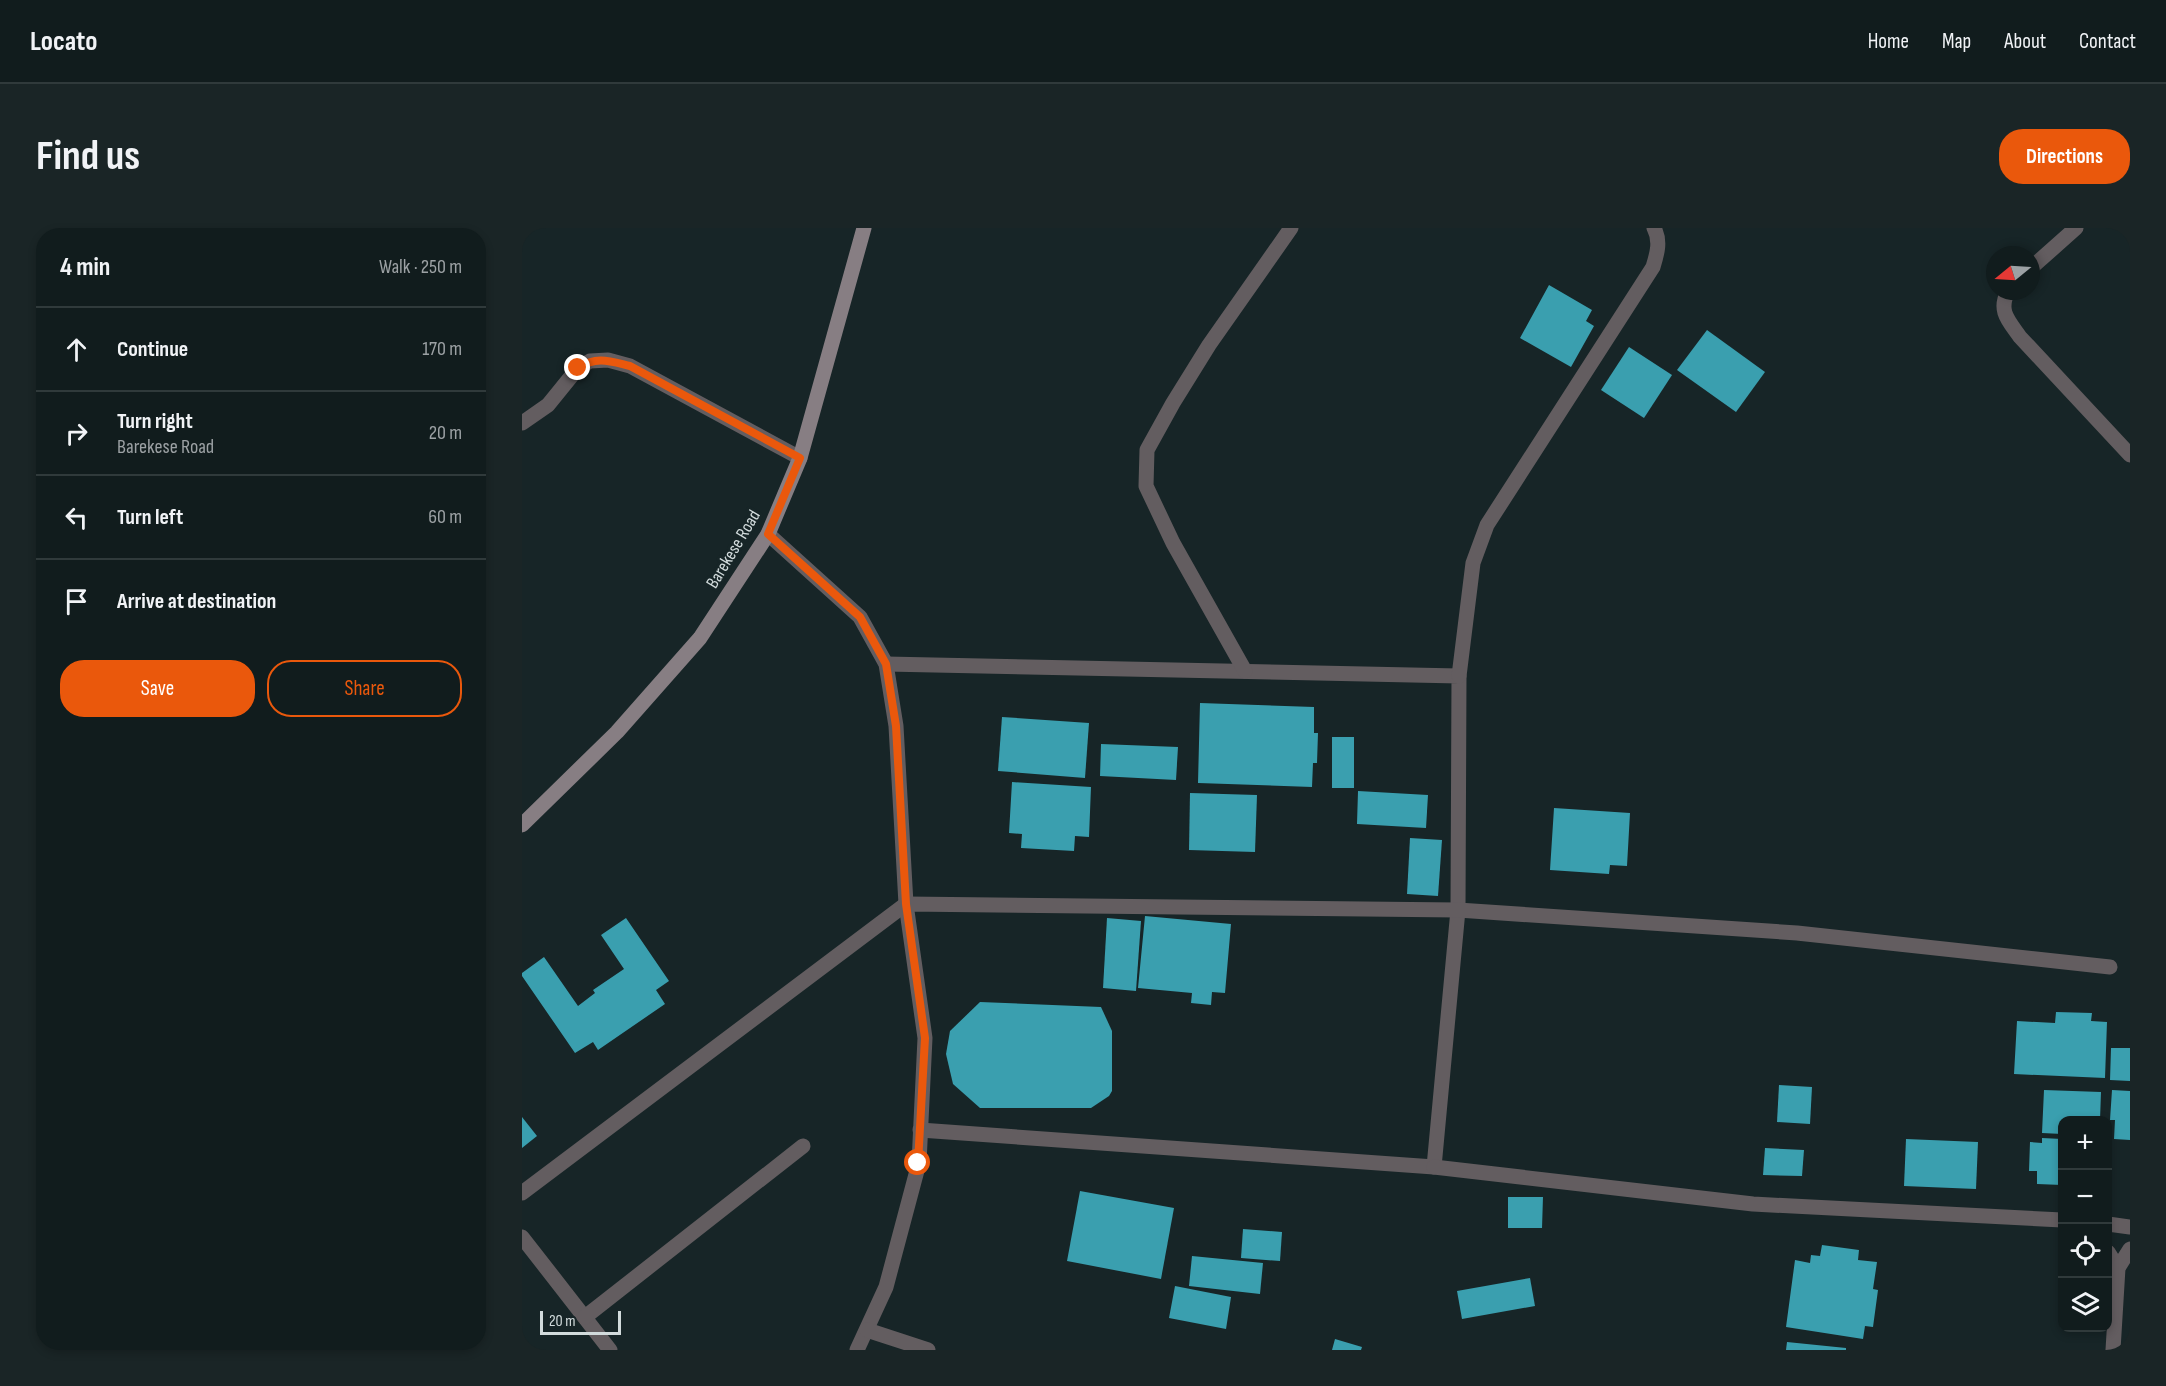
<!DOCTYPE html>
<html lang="en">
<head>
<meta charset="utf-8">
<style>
  :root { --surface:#111c1d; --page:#1a2526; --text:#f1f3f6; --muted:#9ca1a4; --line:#303a3b; --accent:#ea580c }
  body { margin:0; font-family:"Sofia Sans Condensed",sans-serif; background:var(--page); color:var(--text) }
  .controls { position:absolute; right:18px; bottom:18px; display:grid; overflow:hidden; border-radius:12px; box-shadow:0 3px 9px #0003 }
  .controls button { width:54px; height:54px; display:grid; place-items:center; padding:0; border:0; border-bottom:2px solid var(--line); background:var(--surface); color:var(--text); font:30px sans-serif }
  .compass { position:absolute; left:1464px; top:18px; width:54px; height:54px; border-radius:50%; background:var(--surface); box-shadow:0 3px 9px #0003; rotate:252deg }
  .scale { position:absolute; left:18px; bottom:15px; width:81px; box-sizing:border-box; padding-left:6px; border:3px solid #d2dbdc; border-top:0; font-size:16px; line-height:21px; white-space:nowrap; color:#d2dbdc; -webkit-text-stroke:4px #172527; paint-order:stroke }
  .stop { position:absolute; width:18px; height:18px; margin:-14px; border:4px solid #ea580c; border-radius:50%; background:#fff }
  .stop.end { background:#ea580c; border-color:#fff; box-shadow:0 2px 6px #0008 }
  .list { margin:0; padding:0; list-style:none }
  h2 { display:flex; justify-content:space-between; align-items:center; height:78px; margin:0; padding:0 24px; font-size:26px }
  h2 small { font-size:20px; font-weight:400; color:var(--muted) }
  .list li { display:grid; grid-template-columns:39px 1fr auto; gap:18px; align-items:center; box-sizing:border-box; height:84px; padding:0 24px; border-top:2px solid var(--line) }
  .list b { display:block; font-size:22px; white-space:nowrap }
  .list p { margin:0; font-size:20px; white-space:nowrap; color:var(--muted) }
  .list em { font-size:20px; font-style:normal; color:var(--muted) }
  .actions { display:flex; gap:12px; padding:18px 24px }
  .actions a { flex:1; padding:14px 0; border:2px solid var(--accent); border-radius:24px; text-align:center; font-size:21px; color:var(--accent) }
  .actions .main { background:var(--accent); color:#fff }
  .icon { flex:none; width:33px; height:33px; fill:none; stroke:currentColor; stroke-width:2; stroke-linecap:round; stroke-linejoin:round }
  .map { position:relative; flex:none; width:1608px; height:1122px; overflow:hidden; border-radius:24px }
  header { display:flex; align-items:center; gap:36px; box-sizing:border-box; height:84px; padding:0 30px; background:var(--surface); border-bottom:2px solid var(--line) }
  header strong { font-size:28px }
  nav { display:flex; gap:33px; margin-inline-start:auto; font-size:21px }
  .intro { display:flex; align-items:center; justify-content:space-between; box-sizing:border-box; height:144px; padding:0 36px }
  h1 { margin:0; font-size:42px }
  .button { padding:15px 27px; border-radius:24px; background:var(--accent); color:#fff; font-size:21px; font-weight:700 }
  main { display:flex; gap:36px; padding:0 36px }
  aside { flex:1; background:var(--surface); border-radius:24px; box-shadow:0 3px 9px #0003 }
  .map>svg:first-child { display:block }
  .building { fill:#3a9faf }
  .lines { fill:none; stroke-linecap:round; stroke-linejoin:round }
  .street { stroke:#635d60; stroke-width:15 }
  .secondary { stroke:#877e83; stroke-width:15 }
  .route { stroke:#ea580c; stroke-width:8 }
  .labels { text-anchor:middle; stroke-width:6; stroke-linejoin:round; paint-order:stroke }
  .street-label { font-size:18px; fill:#d2dbdc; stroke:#172527 }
</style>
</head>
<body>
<header>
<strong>Locato</strong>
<nav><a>Home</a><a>Map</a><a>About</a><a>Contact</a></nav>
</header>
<div class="intro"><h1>Find us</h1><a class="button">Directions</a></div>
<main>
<aside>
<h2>4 min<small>Walk · 250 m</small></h2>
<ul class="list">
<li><svg class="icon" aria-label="ahead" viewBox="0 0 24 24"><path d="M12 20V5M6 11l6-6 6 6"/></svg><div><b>Continue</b></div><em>170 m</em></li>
<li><svg class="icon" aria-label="right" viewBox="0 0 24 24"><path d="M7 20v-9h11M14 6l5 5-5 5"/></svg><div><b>Turn right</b><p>Barekese Road</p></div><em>20 m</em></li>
<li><svg class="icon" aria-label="left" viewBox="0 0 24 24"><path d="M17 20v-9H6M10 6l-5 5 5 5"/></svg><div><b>Turn left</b></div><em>60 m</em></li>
<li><svg class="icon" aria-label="arrive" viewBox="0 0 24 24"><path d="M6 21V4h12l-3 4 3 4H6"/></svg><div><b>Arrive at destination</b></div></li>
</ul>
<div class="actions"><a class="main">Save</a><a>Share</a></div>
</aside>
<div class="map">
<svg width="1608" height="1122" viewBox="0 0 1608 1122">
  <rect width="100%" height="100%" fill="#172527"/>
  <g class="building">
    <path d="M1027,57L1070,82L1064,93L1072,98L1049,139L998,110Z"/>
    <path d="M1185,102L1243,144L1214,184L1155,142Z"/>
    <path d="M1107,119L1150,147L1122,190L1079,162Z"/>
    <path d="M678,475L792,479V505H796L795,535H791L790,559L676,555Z"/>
    <path d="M480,489L567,495L563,550L476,543Z"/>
    <rect x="810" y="509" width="22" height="51"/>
    <path d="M579,516L656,519L654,552L578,548Z"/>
    <path d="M490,554L569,559L567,609L553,608L552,623L499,620L500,606L487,605Z"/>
    <path d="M836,563L906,567L904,600L835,596Z"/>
    <path d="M668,565L735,567L733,624L667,622Z"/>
    <path d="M1032,580L1108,585L1105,638L1088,637L1087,646L1028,642Z"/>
    <path d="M888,610L920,612L916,668L885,666Z"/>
    <path d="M623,688L709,696L703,765L690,764L689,777L669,775L670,765L616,760Z"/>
    <path d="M104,690L147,753L134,762L143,776L76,822L71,814L53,825L0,748V745L22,729L56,778L73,765L71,762L102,741L79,707Z"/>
    <path d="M585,690L619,693L614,763L581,760Z"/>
    <path d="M458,774L579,779L590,803V863L587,868L569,880H458L431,856L424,826L428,803Z"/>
    <path d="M1534,784L1570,785L1569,793L1585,794L1583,850L1492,846L1495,793L1533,795Z"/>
    <path d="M1589,820H1608V853L1588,852Z"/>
    <path d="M1257,857L1290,859L1288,896L1255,894Z"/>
    <path d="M1522,862L1579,864L1578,892H1540V906L1520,905Z"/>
    <path d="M1590,862L1608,863V912L1592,911L1593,892H1588Z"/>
    <path d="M0,889L15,908L0,920Z"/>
    <path d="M1520,910L1540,911V957L1515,956V943H1507L1508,914L1520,915Z"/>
    <path d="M1384,911L1456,914L1454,961L1382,958Z"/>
    <path d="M1243,920L1282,922L1280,948L1241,947Z"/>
    <path d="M558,963L652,980L639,1051L545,1033Z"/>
    <path d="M986,969H1021L1020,1000H986Z"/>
    <path d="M721,1001L760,1004L758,1033L719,1030Z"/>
    <path d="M1300,1017L1337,1022L1336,1032L1355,1034L1351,1061L1356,1062L1351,1099L1343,1098L1341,1111L1264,1099L1273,1032L1288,1035L1289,1027L1298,1028Z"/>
    <path d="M670,1028L741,1035L738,1066L667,1058Z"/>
    <path d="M1008,1050L1013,1078L940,1091L935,1063Z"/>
    <path d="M653,1058L709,1069L704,1101L647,1090Z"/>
    <path d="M813,1111L840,1119L839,1122H810Z"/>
    <path d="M1265,1114L1324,1120V1122H1264Z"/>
  </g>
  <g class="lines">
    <g class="street">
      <path d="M1509,40L1554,0"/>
      <path d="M1486,63C1476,83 1486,92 1498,109L1608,227"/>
      <path d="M0,195L26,177L56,140L68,133L86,132L108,138L278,230"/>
      <path d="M246,306L338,389L364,436L374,498L384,676L403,810L397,935L364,1059L335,1122"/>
      <path d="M364,436L937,448L936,682L912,939L398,902"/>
      <path d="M723,443L651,315L624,258L625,222L651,175L687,117L769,0"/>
      <path d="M937,448L951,335L965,297L1131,39C1135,26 1139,13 1132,0"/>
      <path d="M912,939L1231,976L1540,992"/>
      <path d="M0,965L384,676L936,682L1275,705L1588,739"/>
      <path d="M1586,996L1608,999"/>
      <path d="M0,1009L88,1122"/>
      <path d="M1586,1024L1596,1040"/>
      <path d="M63,1089L281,918"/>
      <path d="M345,1102L406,1122"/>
      <path d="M1591,1122L1596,1040L1608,1021"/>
    </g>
    <path class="secondary" d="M0,597L95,504L178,410L246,306L278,230L342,0"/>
  </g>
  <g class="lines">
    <path class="route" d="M56,140C75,128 87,133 108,138L278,230L246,306L338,389L364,436L374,498L384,676L403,810L396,935"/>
  </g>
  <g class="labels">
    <g class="street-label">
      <text transform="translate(211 321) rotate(-59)" y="6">Barekese Road</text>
    </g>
  </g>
</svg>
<div class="controls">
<button>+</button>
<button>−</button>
<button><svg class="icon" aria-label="locate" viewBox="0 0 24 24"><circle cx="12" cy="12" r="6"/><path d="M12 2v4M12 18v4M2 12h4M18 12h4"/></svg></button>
<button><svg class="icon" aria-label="layers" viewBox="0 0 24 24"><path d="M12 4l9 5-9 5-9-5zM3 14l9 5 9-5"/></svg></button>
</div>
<svg class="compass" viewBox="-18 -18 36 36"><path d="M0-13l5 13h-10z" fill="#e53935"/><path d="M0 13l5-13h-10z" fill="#9ca1a4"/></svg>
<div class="scale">20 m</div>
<div class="stop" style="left:396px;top:935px"></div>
<div class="stop end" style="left:56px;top:140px"></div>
</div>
</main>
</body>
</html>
